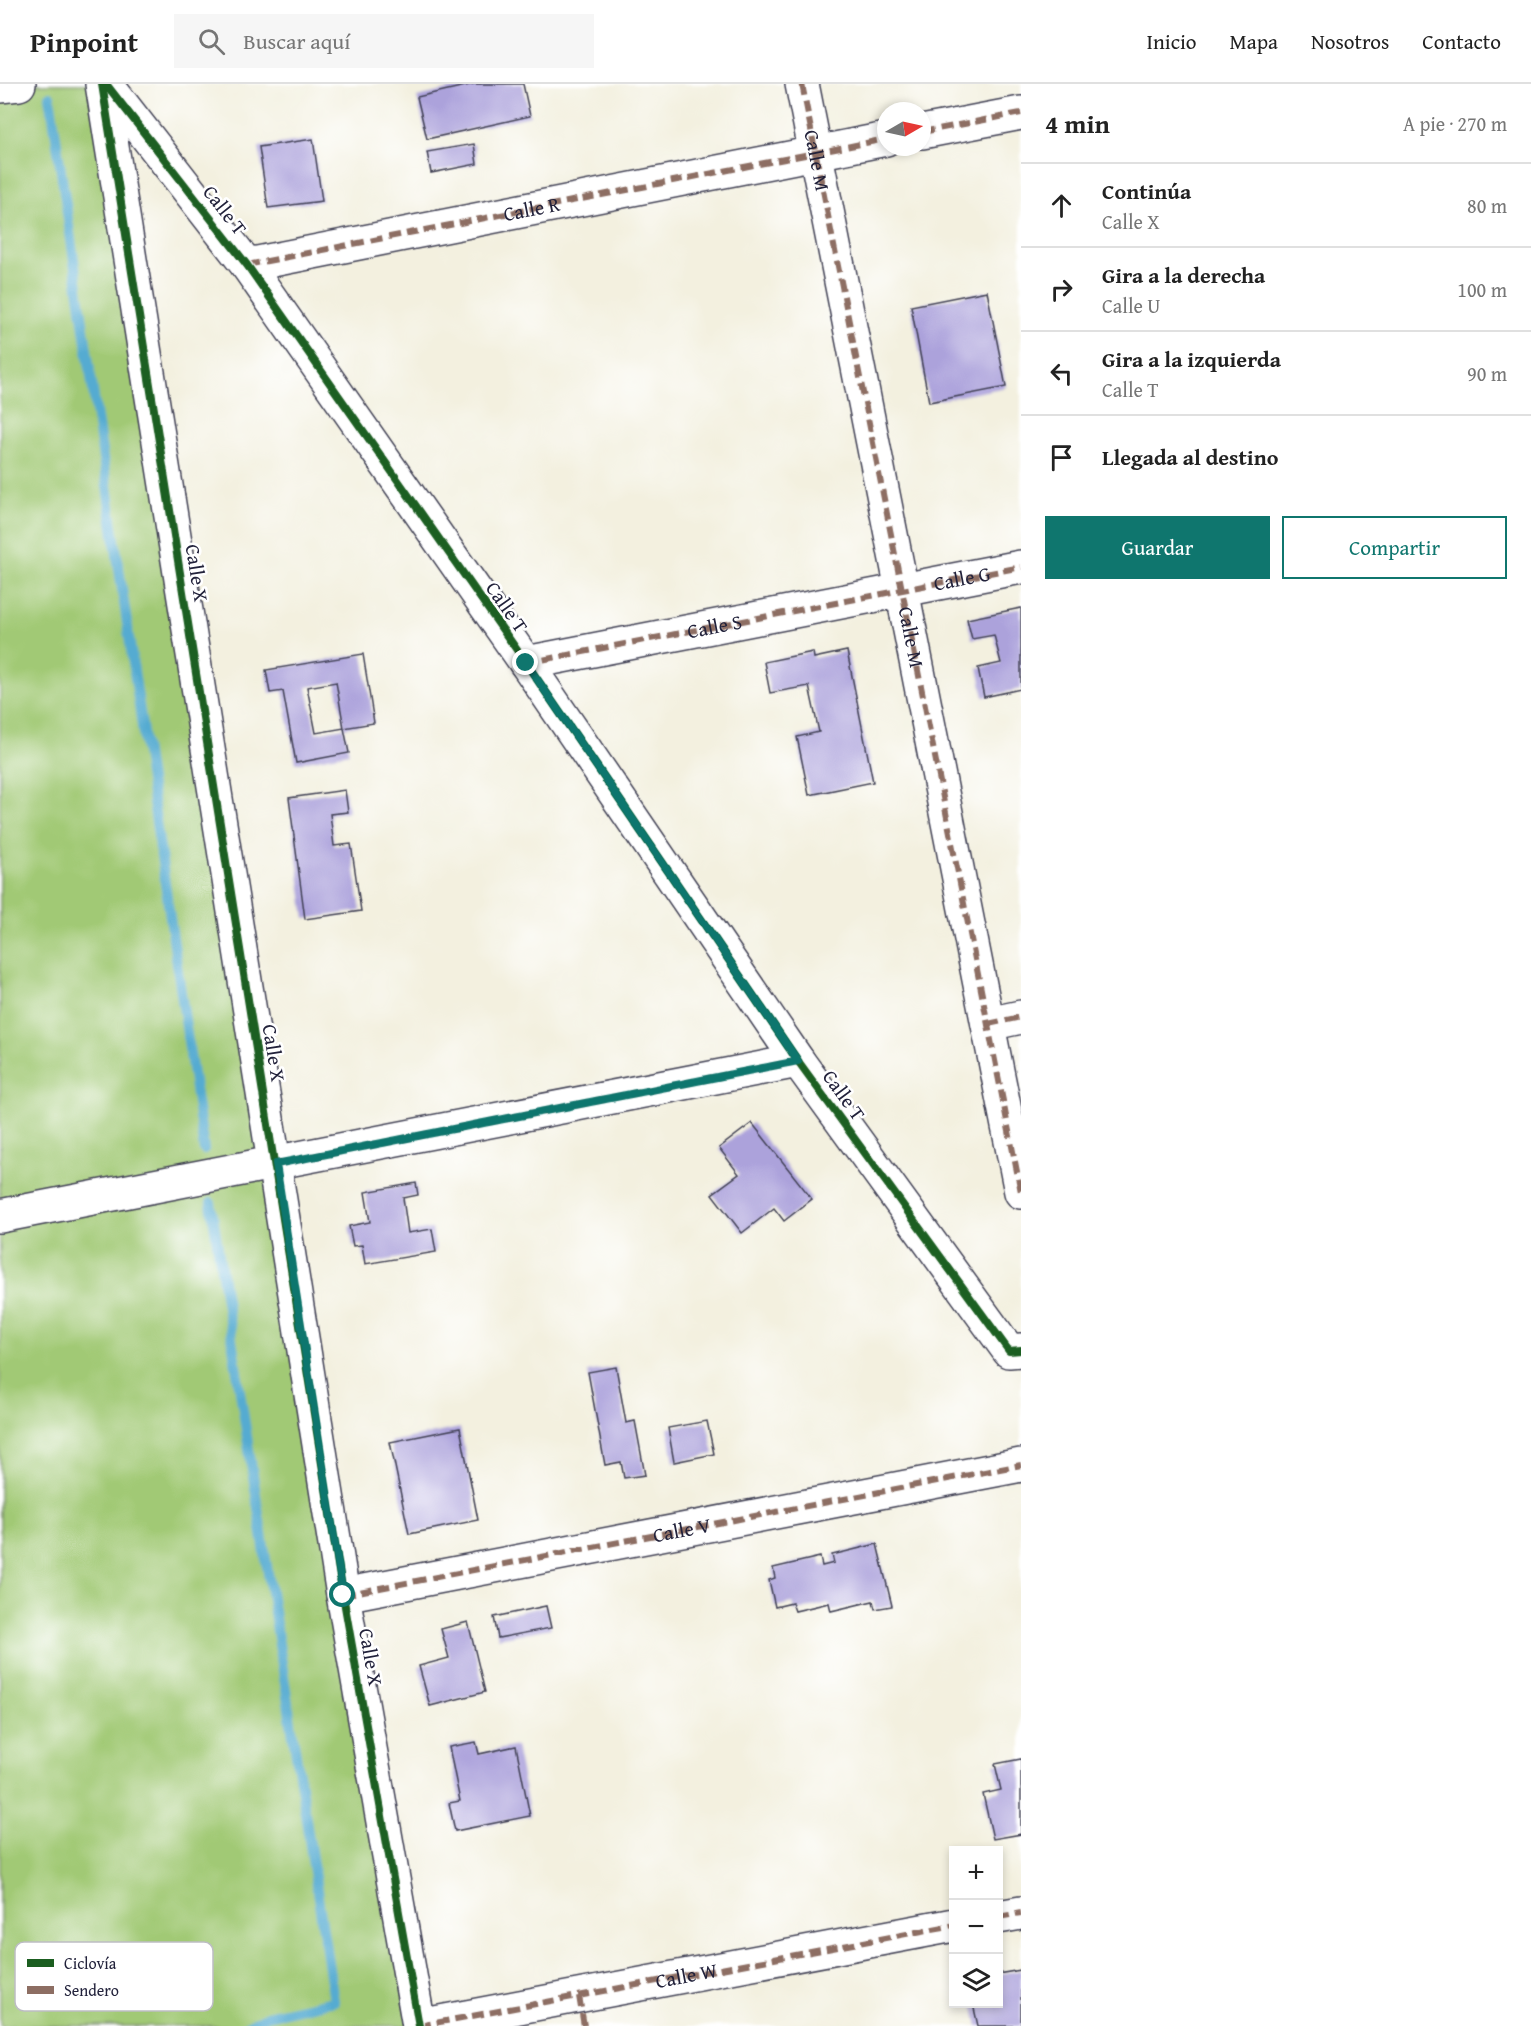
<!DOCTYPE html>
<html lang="es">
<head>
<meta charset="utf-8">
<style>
  :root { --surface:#fff; --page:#f6f6f6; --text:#222; --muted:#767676; --line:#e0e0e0; --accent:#0f766e }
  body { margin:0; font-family:"Gentium Book Plus",serif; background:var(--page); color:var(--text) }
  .controls { position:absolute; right:18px; bottom:18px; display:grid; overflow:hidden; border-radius:0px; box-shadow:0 3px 9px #0003 }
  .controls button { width:54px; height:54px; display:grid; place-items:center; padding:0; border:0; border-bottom:2px solid var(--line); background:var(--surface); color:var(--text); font:30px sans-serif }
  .compass { position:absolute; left:877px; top:18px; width:54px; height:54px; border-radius:50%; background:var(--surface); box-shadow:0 3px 9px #0003; rotate:81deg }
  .stop { position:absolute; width:18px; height:18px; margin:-14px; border:4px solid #0f766e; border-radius:50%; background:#fff }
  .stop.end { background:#0f766e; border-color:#fff; box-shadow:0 2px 6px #0008 }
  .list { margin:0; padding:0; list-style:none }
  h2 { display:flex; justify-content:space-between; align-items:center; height:78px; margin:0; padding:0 24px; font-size:26px }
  h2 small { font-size:20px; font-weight:400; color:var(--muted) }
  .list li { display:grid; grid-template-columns:39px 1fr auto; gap:18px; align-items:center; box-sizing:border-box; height:84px; padding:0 24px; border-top:2px solid var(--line) }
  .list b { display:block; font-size:22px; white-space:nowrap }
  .list p { margin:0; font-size:20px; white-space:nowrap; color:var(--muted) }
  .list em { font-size:20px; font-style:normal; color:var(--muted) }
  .actions { display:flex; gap:12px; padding:18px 24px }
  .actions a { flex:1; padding:14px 0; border:2px solid var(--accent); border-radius:0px; text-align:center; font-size:21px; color:var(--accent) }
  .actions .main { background:var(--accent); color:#fff }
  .icon { flex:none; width:33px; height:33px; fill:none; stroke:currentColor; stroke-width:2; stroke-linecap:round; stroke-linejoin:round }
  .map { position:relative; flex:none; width:1021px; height:1942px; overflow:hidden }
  header { display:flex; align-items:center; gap:36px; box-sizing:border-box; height:84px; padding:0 30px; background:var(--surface); border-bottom:2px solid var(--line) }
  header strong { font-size:28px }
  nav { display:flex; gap:33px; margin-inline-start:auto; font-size:21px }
  .search { width:420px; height:54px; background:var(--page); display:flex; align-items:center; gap:15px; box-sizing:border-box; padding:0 21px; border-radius:0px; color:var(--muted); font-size:22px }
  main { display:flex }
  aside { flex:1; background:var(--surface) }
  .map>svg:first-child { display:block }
  .green { fill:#a1c974; stroke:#627658; stroke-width:1.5 }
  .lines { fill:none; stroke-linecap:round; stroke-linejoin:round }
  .stream { stroke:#55abd1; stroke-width:10 }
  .building { fill:#aca2db }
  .minor-casing { stroke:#414154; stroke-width:36 }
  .minor { stroke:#fff; stroke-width:33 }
  .quiet { stroke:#8d6e63; stroke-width:6; stroke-dasharray:12 6; stroke-linecap:butt }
  .cycleway-casing { stroke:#fff; stroke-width:11 }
  .cycleway { stroke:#1b5e20; stroke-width:8 }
  .route { stroke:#0f766e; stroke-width:8 }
  .labels { text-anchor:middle; stroke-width:5; stroke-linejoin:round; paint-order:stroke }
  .street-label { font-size:20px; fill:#22223b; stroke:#fff }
  .key { fill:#fff; stroke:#bdbdc4; stroke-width:1.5 }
  .key-label { font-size:16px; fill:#22223b }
</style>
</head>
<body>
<header>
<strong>Pinpoint</strong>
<div class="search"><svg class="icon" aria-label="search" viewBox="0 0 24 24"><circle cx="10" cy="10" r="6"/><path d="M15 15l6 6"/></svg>Buscar aquí</div>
<nav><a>Inicio</a><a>Mapa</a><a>Nosotros</a><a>Contacto</a></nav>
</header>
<main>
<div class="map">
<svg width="1021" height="1942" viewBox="0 0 1021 1942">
  <rect width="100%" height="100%" fill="#fff"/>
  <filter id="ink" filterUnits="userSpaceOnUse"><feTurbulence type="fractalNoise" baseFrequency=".0167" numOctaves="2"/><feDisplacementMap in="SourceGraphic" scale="12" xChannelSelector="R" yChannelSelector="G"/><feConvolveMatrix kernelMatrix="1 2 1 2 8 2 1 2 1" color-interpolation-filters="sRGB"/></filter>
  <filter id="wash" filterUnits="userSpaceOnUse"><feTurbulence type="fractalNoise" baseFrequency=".008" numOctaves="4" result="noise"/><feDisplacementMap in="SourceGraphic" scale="24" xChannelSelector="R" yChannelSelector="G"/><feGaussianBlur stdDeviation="1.35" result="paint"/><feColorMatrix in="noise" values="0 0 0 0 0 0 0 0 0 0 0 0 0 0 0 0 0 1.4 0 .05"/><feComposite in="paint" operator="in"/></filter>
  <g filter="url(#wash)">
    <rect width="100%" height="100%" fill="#f3f0df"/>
    <path class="green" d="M0,0H102L419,1942H0Z"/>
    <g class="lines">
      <g class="stream">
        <path d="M50,12L204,1066"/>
        <path d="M211,1119L334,1917L267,1932L247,1942"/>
      </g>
    </g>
    <g id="blocks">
      <g class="building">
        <path d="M474,0H523L530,32L427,55L417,13Z"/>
        <path d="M313,55L322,117L268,124L259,63Z"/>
        <path d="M474,60L477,80L431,89L427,68Z"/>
        <path d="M987,207L1006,303L929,318L911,222Z"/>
        <path d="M1021,524V605L984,613L978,584L1001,579L994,551L972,555L967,535Z"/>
        <path d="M847,567L873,698L809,711L797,653L819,648L809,602L770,609L764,578L813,568L814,574Z"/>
        <path d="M363,570L374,639L344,644L336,598L307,603L316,649L344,644L349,669L296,679L283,607L270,609L266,586Z"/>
        <path d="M345,706L348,728L330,730L334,762L351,760L361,827L305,835L289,714Z"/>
        <path d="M752,1039L812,1115L784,1137L774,1124L742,1149L712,1110L739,1090L719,1064Z"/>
        <path d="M416,1099L418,1111L403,1114L408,1149L432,1145L436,1168L365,1180L362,1161L353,1162L349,1142L370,1138L365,1108Z"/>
        <path d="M616,1283L626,1339L635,1337L645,1391L624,1394L621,1378L605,1381L588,1288Z"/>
        <path d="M707,1337L714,1370L674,1378L668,1344Z"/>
        <path d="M460,1344L478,1436L409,1450L390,1358Z"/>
        <path d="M877,1460L892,1522L875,1525L873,1517L831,1527L829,1519L795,1527L792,1519L775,1523L769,1496L775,1494L773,1484L820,1473L822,1482L834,1479L832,1471Z"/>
        <path d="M546,1522L551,1544L498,1554L494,1533Z"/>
        <path d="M468,1538L485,1608L430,1622L419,1582L449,1574L441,1545Z"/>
        <path d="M476,1658L479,1670L516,1662L530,1732L455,1747L449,1719L460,1717L449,1663Z"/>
        <path d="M1021,1675V1750L993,1755L983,1710L1001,1706L995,1680Z"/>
        <path d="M1021,1886V1942H978L973,1920H998V1890Z"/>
      </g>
    </g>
  </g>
  <g filter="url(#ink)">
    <use href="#blocks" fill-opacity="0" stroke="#414154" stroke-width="1.5"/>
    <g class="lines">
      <g class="minor-casing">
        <g id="minor">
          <path d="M102,0L343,1511L419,1942"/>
          <path d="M106,0L247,181L526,579L798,977L1009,1267L1021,1266"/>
          <path d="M802,0L1021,1108"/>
          <path d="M0,2L19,0"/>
          <path d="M922,48L1021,29"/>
          <path id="s1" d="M247,181L886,55"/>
          <path d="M526,579L1021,483"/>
          <path d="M988,940L1021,933"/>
          <path d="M0,1132L798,977"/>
          <path d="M343,1511L1021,1381"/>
          <path d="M998,1833L1021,1829"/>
          <path d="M419,1942L954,1841"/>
        </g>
      </g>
      <use href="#minor" class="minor"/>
      <g class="quiet">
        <path id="s2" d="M802,0L1021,1108"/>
        <path d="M922,48L1021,29"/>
        <path d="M247,181L886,55"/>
        <path id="s3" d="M526,579L1021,483"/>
        <path d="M988,940L1021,933"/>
        <path d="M276,1080L798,977"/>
        <path id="s4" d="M343,1511L1021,1381"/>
        <path d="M998,1833L1021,1829"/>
        <path d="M579,1912L584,1942"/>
        <path id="s5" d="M419,1942L954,1841"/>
      </g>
      <g class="cycleway-casing">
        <g id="cycleway">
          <path d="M102,0L343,1511L419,1942"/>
          <path d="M106,0L247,181L526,579L798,977L1009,1267L1021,1266"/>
        </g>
      </g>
      <use href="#cycleway" class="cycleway"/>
    </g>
  </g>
  <g class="lines" filter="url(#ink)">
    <path class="route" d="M343,1511L276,1080L798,977L526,579"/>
  </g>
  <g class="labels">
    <g class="street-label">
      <text dy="7" stroke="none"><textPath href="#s2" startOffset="78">Calle M</textPath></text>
      <text dy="7" stroke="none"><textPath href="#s1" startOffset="290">Calle R</textPath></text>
      <text transform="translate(225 126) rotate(52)" y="7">Calle T</text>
      <text transform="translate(197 489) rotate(81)" y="7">Calle X</text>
      <text dy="7" stroke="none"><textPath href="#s3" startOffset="444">Calle G</textPath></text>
      <text transform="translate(507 523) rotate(55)" y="7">Calle T</text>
      <text dy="7" stroke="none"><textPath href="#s3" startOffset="192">Calle S</textPath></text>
      <text dy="7" stroke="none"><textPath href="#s2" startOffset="564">Calle M</textPath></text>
      <text transform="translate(274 969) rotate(81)" y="7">Calle X</text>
      <text transform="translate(844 1011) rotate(54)" y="7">Calle T</text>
      <text dy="7" stroke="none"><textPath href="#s4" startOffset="345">Calle V</textPath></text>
      <text transform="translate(371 1573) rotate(80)" y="7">Calle X</text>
      <text dy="7" stroke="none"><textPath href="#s5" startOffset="272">Calle W</textPath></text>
    </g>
  </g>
  <rect x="15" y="1858" width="198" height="69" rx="9" class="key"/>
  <rect x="27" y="1875" width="27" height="8" fill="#1b5e20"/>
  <rect x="27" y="1902" width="27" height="8" fill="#8d6e63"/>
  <g class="key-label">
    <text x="64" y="1885">Ciclovía</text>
    <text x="64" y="1912">Sendero</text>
  </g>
</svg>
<div class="controls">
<button>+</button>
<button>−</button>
<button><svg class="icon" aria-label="layers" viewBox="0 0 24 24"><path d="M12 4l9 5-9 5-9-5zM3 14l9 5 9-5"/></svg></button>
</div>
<svg class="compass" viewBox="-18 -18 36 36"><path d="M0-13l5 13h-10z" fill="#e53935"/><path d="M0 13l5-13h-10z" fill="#767676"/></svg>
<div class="stop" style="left:343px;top:1511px"></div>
<div class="stop end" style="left:526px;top:579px"></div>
</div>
<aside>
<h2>4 min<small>A pie · 270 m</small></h2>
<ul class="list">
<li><svg class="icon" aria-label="ahead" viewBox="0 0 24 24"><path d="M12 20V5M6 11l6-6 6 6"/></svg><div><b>Continúa</b><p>Calle X</p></div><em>80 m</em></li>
<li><svg class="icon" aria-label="right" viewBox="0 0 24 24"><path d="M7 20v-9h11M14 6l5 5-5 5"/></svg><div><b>Gira a la derecha</b><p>Calle U</p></div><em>100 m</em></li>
<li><svg class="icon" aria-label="left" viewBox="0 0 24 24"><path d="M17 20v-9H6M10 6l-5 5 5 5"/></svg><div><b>Gira a la izquierda</b><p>Calle T</p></div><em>90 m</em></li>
<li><svg class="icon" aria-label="arrive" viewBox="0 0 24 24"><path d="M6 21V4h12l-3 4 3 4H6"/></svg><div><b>Llegada al destino</b></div></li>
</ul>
<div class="actions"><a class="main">Guardar</a><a>Compartir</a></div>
</aside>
</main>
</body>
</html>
